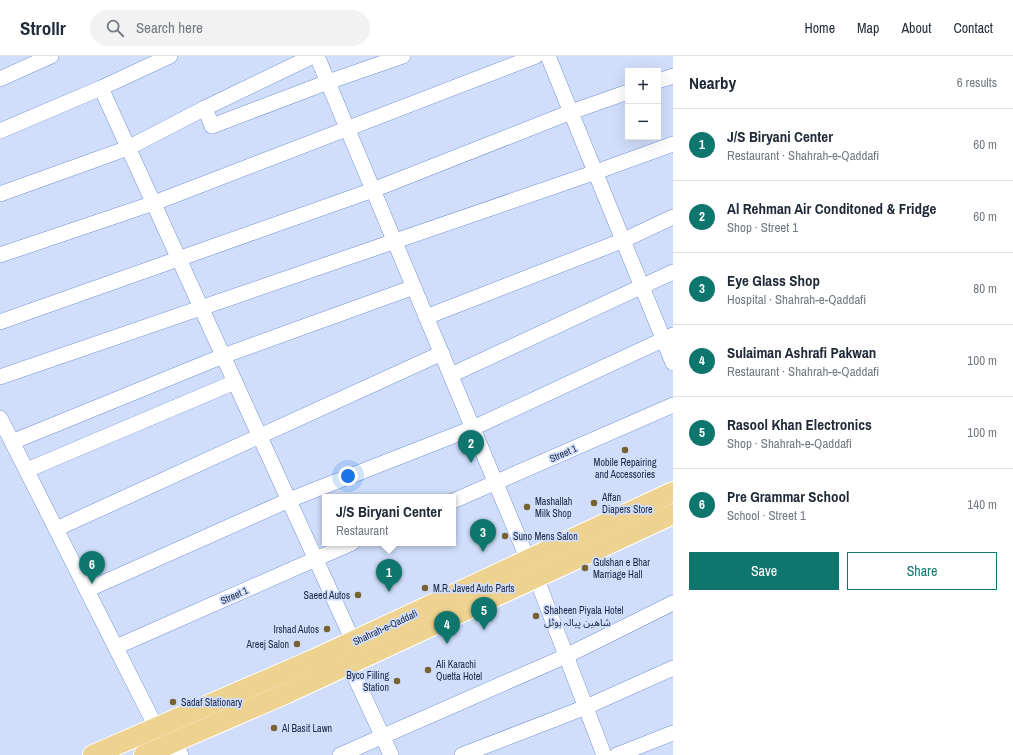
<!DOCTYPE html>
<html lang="en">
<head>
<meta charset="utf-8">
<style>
  :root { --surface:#fff; --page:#f2f2f3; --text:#1f2937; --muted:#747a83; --line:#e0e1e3; --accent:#0f766e }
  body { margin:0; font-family:"Archivo Narrow","Noto Sans Arabic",sans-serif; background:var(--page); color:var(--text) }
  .controls { position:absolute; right:12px; top:12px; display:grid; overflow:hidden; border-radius:0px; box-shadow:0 4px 16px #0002 }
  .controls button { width:36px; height:36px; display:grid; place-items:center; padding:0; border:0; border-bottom:1px solid var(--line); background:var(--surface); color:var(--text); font:20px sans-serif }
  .you { position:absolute; left:348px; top:420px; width:14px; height:14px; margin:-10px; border:3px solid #fff; border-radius:50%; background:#1a73e8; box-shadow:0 0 0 6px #1a73e833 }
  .badge { display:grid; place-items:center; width:26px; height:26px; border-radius:50%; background:var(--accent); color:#fff; font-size:13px; font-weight:700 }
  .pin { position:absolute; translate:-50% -33px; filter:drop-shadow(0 1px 2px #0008) }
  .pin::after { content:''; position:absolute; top:21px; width:14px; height:12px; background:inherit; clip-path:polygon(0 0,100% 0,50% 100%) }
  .popup { position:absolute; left:322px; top:438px; width:134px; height:52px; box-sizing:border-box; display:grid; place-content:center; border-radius:0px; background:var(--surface); filter:drop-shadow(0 1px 3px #0005); font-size:13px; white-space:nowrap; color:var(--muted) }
  .popup b { font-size:15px; color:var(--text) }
  .popup::after { content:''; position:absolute; left:50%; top:100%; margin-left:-8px; border:8px solid transparent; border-top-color:var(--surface) }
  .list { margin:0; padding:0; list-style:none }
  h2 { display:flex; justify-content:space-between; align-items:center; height:52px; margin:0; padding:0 16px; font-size:17px }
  h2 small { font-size:13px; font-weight:400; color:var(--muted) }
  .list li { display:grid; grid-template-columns:26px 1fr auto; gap:12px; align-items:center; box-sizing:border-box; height:72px; padding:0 16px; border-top:1px solid var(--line) }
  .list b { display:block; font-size:15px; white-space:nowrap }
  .list p { margin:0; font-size:13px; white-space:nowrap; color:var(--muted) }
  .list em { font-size:13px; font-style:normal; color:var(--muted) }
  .actions { display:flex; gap:8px; padding:12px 16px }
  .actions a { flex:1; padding:9px 0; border:1px solid var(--accent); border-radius:0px; text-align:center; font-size:14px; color:var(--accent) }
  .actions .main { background:var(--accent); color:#fff }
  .icon { flex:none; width:22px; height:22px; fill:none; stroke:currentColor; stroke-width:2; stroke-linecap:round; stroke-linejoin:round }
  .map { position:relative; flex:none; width:673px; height:699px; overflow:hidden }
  header { display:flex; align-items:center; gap:24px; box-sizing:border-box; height:56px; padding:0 20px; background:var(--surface); border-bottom:1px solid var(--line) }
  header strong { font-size:19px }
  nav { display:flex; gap:22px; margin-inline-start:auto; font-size:14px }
  .search { width:280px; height:36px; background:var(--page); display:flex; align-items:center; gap:10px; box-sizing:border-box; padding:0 14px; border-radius:22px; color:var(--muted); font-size:15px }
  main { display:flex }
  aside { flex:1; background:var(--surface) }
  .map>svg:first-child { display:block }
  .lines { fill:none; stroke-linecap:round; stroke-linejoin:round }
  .minor-casing { stroke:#7592d8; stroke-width:16 }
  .major-casing { stroke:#fff; stroke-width:22 }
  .minor { stroke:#fff; stroke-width:15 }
  .major { stroke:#eed390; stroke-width:20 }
  .poi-dot { fill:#776231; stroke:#d0defb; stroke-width:1.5 }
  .labels { text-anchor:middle; stroke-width:3.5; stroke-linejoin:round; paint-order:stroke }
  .street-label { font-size:10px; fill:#1a2642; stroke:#d0defb }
  .poi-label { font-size:10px; fill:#1a2642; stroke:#d0defb; text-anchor:start }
</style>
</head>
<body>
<header>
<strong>Strollr</strong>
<div class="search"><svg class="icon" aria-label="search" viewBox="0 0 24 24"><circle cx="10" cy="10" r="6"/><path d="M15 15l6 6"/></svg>Search here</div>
<nav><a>Home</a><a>Map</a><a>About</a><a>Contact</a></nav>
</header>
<main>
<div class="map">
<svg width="673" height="699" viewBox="0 0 673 699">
  <rect width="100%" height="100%" fill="#d0defb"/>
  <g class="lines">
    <g class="minor-casing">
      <g id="minor">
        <path d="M317,0L528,504"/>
        <path d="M548,0L673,307"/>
        <path d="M0,23L51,0"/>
        <path d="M658,25L673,20"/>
        <path d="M101,32L353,585"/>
        <path d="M205,52L212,70L328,26L403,0"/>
        <path d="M0,75L101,32L170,0"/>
        <path d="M0,138L128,92L205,52L313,0"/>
        <path d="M0,199L154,147L536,0"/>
        <path d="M426,261L624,184L673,161"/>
        <path d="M0,266L373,134L571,56L628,36"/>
        <path d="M451,319L673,216"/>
        <path d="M0,321L596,116L673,88"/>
        <path d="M0,362L161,681"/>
        <path d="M12,386L223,300L414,231"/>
        <path d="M27,414L235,326"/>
        <path d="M453,445L673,349"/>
        <path d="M56,473L442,297"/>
        <path d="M536,521L604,699"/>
        <path d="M87,534L289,444L473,372L673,279"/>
        <path d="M116,591L352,487"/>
        <path d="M349,608L391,699"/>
        <path d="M174,686L181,699"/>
        <path d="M340,699L566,600L673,547"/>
        <path d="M462,699L586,651L673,612"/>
        <path d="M617,699L673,677"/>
      </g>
    </g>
    <g class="major-casing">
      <g id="major">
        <path d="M93,699L315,603L673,436"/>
        <path d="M144,699L287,637L673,458"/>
      </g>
    </g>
    <use href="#minor" class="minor"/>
    <use href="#major" class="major"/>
  </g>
  <g class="poi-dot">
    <circle cx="625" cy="394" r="4"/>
    <circle cx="594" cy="447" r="4"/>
    <circle cx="527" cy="451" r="4"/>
    <circle cx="505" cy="480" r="4"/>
    <circle cx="585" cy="512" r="4"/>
    <circle cx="425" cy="532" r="4"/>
    <circle cx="358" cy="539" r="4"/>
    <circle cx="536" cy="560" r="4"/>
    <circle cx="327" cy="573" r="4"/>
    <circle cx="297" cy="588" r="4"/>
    <circle cx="428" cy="614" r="4"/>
    <circle cx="397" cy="625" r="4"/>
    <circle cx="173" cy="646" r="4"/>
    <circle cx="274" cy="672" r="4"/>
  </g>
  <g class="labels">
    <g class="street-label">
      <text transform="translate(563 397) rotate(-24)" y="4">Street 1</text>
      <text transform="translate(234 539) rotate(-24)" y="4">Street 1</text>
      <text transform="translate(385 571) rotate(-25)" y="4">Shahrah-e-Qaddafi</text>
    </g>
    <g class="poi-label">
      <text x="625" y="410" text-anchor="middle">Mobile Repairing<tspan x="625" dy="12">and Accessories</tspan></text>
      <text x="602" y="445">Affan<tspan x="602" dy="12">Diapers Store</tspan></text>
      <text x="535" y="449">Mashallah<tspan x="535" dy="12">Milk Shop</tspan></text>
      <text x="513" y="484">Suno Mens Salon</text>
      <text x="593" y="510">Gulshan e Bhar<tspan x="593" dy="12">Marriage Hall</tspan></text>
      <text x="433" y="536">M.R. Javed Auto Parts</text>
      <text x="350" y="543" text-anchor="end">Saeed Autos</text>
      <text x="544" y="558">Shaheen Piyala Hotel<tspan x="544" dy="12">شاھین پیالہ ہوٹل</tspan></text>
      <text x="319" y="577" text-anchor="end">Irshad Autos</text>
      <text x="289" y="592" text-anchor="end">Areej Salon</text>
      <text x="436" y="612">Ali Karachi<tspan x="436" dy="12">Quetta Hotel</tspan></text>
      <text x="389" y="623" text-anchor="end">Byco Filling<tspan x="389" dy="12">Station</tspan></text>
      <text x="181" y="650">Sadaf Stationary</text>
      <text x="282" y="676">Al Basit Lawn</text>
    </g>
  </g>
</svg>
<div class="controls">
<button>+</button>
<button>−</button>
</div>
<div class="you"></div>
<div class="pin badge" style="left:389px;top:536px">1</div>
<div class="popup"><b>J/S Biryani Center</b>Restaurant</div>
<div class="pin badge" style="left:471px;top:407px">2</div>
<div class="pin badge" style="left:483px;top:496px">3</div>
<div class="pin badge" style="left:447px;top:588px">4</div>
<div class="pin badge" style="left:484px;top:574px">5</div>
<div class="pin badge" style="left:92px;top:528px">6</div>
</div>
<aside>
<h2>Nearby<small>6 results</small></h2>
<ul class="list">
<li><span class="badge">1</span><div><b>J/S Biryani Center</b><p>Restaurant · Shahrah-e-Qaddafi</p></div><em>60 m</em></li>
<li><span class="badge">2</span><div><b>Al Rehman Air Conditoned &amp; Fridge</b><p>Shop · Street 1</p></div><em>60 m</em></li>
<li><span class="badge">3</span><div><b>Eye Glass Shop</b><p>Hospital · Shahrah-e-Qaddafi</p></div><em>80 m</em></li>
<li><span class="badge">4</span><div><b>Sulaiman Ashrafi Pakwan</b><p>Restaurant · Shahrah-e-Qaddafi</p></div><em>100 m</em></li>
<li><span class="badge">5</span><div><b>Rasool Khan Electronics</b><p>Shop · Shahrah-e-Qaddafi</p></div><em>100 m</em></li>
<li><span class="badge">6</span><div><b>Pre Grammar School</b><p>School · Street 1</p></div><em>140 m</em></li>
</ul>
<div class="actions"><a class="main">Save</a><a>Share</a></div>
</aside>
</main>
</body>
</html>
